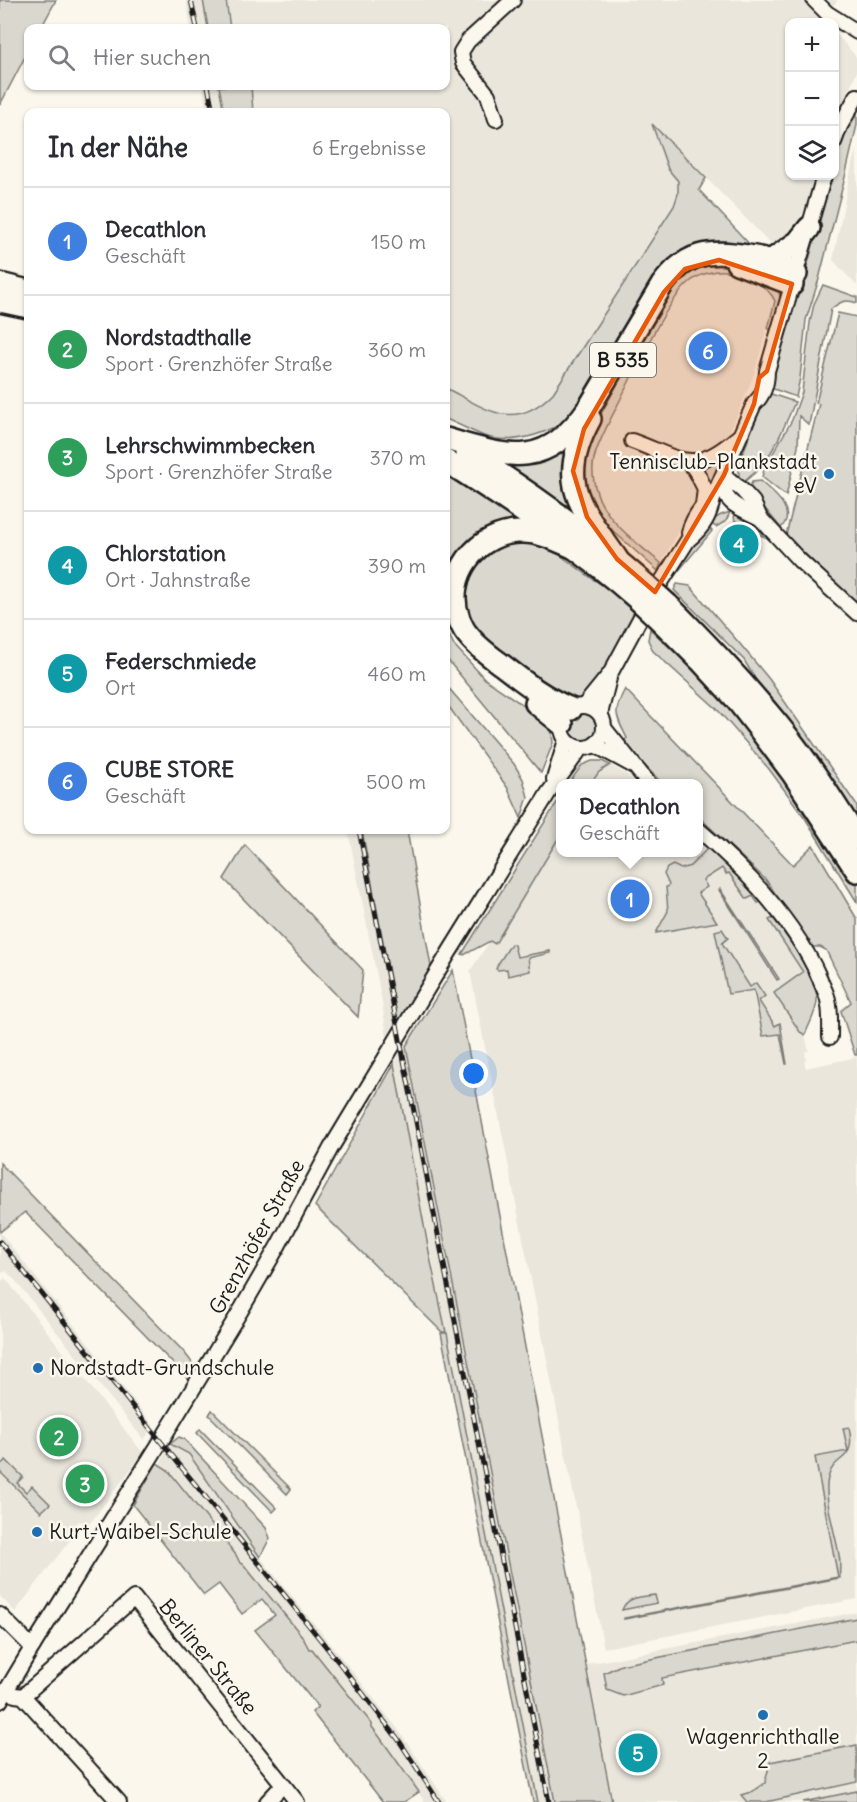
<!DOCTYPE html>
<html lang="de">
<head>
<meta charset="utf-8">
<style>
  :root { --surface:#fff; --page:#f7f7f7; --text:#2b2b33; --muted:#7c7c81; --line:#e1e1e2; --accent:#1f6fb2 }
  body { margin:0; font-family:Delius,sans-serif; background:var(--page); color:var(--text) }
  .controls { position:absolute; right:18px; top:18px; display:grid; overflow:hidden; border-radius:12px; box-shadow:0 2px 4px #0004 }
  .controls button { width:54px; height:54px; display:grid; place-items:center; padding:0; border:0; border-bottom:2px solid var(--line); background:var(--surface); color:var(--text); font:30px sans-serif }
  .you { position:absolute; left:474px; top:1074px; width:21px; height:21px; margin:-15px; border:4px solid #fff; border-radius:50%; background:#1a73e8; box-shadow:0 0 0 9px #1a73e833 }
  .badge { display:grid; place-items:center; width:39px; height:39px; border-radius:50%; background:var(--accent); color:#fff; font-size:20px; font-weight:700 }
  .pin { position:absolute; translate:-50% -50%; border:3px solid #fff; box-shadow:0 2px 6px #0006 }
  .popup { position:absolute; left:556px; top:779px; width:147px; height:78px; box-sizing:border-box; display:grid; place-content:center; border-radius:12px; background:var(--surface); filter:drop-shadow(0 2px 4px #0005); font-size:20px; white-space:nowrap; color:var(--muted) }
  .popup b { font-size:22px; color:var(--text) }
  .popup::after { content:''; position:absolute; left:50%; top:100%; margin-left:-12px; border:12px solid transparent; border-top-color:var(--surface) }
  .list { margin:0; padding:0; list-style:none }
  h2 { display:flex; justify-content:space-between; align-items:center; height:78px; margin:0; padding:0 24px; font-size:26px }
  h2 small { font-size:20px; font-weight:400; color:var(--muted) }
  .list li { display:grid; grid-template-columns:39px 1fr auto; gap:18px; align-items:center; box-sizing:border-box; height:108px; padding:0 24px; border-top:2px solid var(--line) }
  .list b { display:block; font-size:22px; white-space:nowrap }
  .list p { margin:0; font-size:20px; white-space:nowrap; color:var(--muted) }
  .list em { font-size:20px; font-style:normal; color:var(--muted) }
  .icon { flex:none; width:33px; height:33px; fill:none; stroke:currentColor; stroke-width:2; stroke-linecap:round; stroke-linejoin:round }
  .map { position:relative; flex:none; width:857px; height:1802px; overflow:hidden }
  .search { position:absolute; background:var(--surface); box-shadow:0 2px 4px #0004; left:24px; top:24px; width:426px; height:66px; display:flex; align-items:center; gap:15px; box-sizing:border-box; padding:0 21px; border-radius:12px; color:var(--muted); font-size:22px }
  .panel { position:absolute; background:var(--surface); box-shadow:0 2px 4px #0004; left:24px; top:108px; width:426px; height:726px; border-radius:12px }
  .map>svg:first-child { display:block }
  .built { fill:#eae6dc }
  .green { fill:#dad7ce; stroke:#7b7a75; stroke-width:1.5 }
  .water { fill:#afaca5; stroke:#74726e; stroke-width:1.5 }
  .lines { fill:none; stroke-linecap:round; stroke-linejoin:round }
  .minor-casing { stroke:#1c1c1c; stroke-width:18 }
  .highway-casing { stroke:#1c1c1c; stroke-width:26 }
  .minor { stroke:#fbf7ec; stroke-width:14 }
  .highway { stroke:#fbf7ec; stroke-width:21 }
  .rail-casing { stroke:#1c1c1c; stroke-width:5 }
  .rail { stroke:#fbf7ec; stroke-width:3; stroke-dasharray:9; stroke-linecap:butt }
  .highway-bridge-casing { stroke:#1c1c1c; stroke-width:26; stroke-linecap:butt }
  .highway-bridge { stroke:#fbf7ec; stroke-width:21 }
  .marked { fill:#e8590c; fill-opacity:0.2; stroke:#e8590c; stroke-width:4.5; stroke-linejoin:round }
  .poi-dot { fill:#1f6fb2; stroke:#fbf7ec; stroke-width:2 }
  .labels { text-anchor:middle; stroke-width:5; stroke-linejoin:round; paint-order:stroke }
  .shield { fill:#fbf7ec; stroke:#5f5e5a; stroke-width:1.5 }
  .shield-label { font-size:20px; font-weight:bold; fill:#1c1c1c }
  .poi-label { font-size:21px; fill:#1c1c1c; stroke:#fbf7ec; text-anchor:start }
  .street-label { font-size:21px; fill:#1c1c1c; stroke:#fbf7ec }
</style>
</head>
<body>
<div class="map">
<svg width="857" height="1802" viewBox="0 0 857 1802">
  <rect width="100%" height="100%" fill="#fbf7ec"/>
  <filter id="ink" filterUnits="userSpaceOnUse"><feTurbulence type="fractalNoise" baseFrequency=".0167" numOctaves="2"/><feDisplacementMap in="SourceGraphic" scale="12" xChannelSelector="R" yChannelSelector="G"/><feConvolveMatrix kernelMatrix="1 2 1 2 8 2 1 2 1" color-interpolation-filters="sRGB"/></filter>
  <g filter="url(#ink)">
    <g class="built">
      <path d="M186,0H203L208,28H191Z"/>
      <path d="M226,0H838L823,17L827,22H790V176H817L809,201L788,241L774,247L654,125L668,169L678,181V194L674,207L553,393L541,405L520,413L503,415L488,410L446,388V112H253L251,86H446V28H230Z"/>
      <path d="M834,31L857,58V71L835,123Z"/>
      <path d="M202,86H219L224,112H207Z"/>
      <path d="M857,149V286L833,260L852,164Z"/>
      <path d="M726,271L749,279L770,291L775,301L754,374L736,418L697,499L661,563L636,543L613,519L602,506L597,494L593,473L595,454L640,360L678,294L692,280L708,273Z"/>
      <path d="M610,765L626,774L636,783L592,784L599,772Z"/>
      <path d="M348,830H362L392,984L399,1027L388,1045L382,1002Z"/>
      <path d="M561,834V852H699V840L742,881L761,902L780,927L815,984L817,992L816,1006L805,1035L809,1051H805L806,1060L804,1061L806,1068L857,1057V1599L604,1648L470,971L490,941L495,944Z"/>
      <path d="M405,1046L416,1100L555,1802H538L394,1064Z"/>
      <path d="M0,1232L153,1425L144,1440L14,1279L6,1271L3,1273L0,1270Z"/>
      <path d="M5,1278L143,1453L91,1522L86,1524L79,1521L74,1527L73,1536L15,1612L0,1596V1283Z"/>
      <path d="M170,1444L189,1454L260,1557L350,1668L397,1728L447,1802H425L380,1736L377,1734L371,1724L312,1649H309L302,1636L243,1564L240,1563L168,1470L160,1464Z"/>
      <path d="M857,1612V1791L814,1800V1802H613L587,1664Z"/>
    </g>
    <g class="green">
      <path d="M0,0H56L41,28H28V51L0,105Z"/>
      <path d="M203,0H226L230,28H208Z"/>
      <path d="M219,86H251L253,112H224Z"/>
      <path d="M857,109V125L845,177L819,279L806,320L800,378L796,397L768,387L804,278L832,176H834C835,152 846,129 857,109Z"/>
      <path d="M652,124L706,178L699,190L752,247L691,249L569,420C544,434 513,446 484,436C471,431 458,424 446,419V388C486,409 514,433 553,393L674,206L678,194V181L668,169Z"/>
      <path d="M728,265L779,290L780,300L771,331L768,328L775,301C769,288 757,281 743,277C738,275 732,272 726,271C715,270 700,274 691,281C668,298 637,366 623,394C614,413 603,432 596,452C591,465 593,481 597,493C605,520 640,546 661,563L658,571L613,531L593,507L587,496L583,466L595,425L648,329L674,289L689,274L698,269L708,266Z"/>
      <path d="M823,285L857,297V303C845,299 841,301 831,309L809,425L799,416L798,447L786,496L762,477L764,469L792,420L802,392L810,322L814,304Z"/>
      <path d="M838,313L857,317V605L786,535L819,404L816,403Z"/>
      <path d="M768,393L795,402C785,425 774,452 758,470C753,475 748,477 744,483L739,477V463L766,394Z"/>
      <path d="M574,434L578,515L501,461Z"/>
      <path d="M720,457L721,460L710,485L695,465Z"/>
      <path d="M446,469L494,498L535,527L534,529C507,527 482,532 465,556C458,566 454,578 453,590C448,633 484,658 515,680C531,690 546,700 561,711L559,714L480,657L467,644L458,631L452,617L450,599L448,525L446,511Z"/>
      <path d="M760,481C772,492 798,510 781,528L749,489L752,482Z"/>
      <path d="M730,512L726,521L716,527L709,522L721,515Z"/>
      <path d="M736,514L750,520L771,537C761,540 748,524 735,521L734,517Z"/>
      <path d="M706,527L709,528L712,531L671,580L670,579L705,530Z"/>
      <path d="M521,540L549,547L594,580L637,606V612L623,634L601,677L582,699L566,701L474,631L463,603L470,566L495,546Z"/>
      <path d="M677,584L690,586L740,644L769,679L855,803L857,806V819L800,737L757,682L744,660L674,590Z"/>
      <path d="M446,629L454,645L485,679L517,701L544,716L551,728L553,743L541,773L446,658Z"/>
      <path d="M650,629L712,687L736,712L857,880V902L805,818L769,769L716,708L653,651L648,640Z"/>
      <path d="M446,685L514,764L523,779L528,797L521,818L507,787L446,703Z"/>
      <path d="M625,689L793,865L813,845L857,919V1055H855L841,1011L851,1002L826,950L820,947H812L766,880L699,817V784L662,783L622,743L627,738C615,715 613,712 625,689Z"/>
      <circle cx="584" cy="727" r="15"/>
      <path d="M592,761H602L610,765L599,772L591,783H569L582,765Z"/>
      <path d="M561,796V834L495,944L490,941L464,955L462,954Z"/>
      <path d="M362,830H407L432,972L399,1027Z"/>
      <path d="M245,845L363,970L358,1017L224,879Z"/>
      <path d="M708,848L742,881L761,902L758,903L753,896L747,899L729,873L726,874L722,868L703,880L707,887L698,893L717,922L656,933L668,911L666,887L669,885L664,874L667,868L673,865L681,869L690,866Z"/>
      <path d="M720,889L779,979L777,980L719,890Z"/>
      <path d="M773,918C786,935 818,979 817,1000C817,1011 809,1024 805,1035L800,1032L774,993L803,972L769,920Z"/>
      <path d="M722,929L728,938L722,943L750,987L756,983L765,996L759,1001L775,1026L780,1023L787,1064H786L780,1034L763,1036L754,990L728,994L715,931Z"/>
      <path d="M511,944L514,945L517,957L550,951V953L528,958L530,971L508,976L507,969L498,970L496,969L498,964Z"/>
      <path d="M453,970L612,1802H555L406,1046Z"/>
      <path d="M394,1064L430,1257L446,1332H442L315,1206Z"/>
      <path d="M0,1163L183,1351C192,1362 199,1368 191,1382L25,1212L0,1232Z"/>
      <path d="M441,1333H447L538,1802H533Z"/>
      <path d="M212,1410L291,1489L287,1494L209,1415Z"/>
      <path d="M849,1427C857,1464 834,1453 828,1478C823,1498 836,1535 839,1555C841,1563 839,1570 840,1578L624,1619V1618L838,1577L815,1457L848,1451L843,1428Z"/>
      <path d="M200,1429L277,1508L273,1512L197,1433Z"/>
      <path d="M179,1437L184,1439L266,1528L270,1538L260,1557L189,1454L170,1444Z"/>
      <path d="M6,1460L23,1477L17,1483L26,1492L32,1486L50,1504L41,1512L0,1472V1465Z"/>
      <path d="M157,1463L168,1470L236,1555L240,1563L243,1564L302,1636L309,1649H312L372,1724V1727L379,1736L419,1792L404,1802H383L312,1712L318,1707L255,1630L275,1615L262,1599L242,1614L219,1584L204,1595L133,1505Z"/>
      <path d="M655,1595L657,1603L622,1610C627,1596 642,1597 655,1595Z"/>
      <path d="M857,1618V1641L856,1640L662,1678L663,1685L623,1696L607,1690L604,1673L621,1665Z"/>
      <path d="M857,1745V1782L766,1802H747L741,1795L751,1792L765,1783L770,1762Z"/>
      <path d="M857,1791V1802H803Z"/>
    </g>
    <path class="water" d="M82,1473L96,1488L88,1496L73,1481Z"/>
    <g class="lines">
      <g class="minor-casing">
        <g id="minor">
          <path d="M814,0L827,13L857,32"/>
          <path d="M496,119L488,95L463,63L461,52L468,41L513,0"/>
          <path d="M834,142L840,126L857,96"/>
          <path d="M632,441C682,459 692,477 738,437"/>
          <path d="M688,461L696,471L705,489L703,505"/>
          <path d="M724,475L743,491L753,502L760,518L799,560L857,613"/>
          <path d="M721,481C725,505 740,508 760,518"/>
          <path d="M689,533C692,518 703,505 714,495"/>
          <circle cx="583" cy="727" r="21"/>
          <path d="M584,706L610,674L651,598L688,540C704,527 710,515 714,495L754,404C764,395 767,384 767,371L824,176"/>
          <path d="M600,714L609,678"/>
          <path d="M604,728L649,784"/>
          <path d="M595,745L632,765"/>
          <path d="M554,779L566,740"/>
          <path d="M699,830C747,871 794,920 820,979C822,986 827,993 828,1000C831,1012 830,1025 830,1037"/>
          <path d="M0,1615L27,1642L33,1646"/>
          <path d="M15,1695L23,1696L119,1802"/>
          <path d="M23,1696L134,1598L297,1802"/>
          <path d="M0,1701L33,1646L161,1441L241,1310L278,1246L331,1148L450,951L549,792L581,748"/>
          <path d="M267,1802L283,1785"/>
        </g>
      </g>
      <g class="highway-casing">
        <g id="highway">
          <path d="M772,260L798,242L809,228"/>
          <path d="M737,263L792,284"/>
          <path d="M0,284L28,291"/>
          <path d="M0,301L28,307"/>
          <path d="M590,419C555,483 581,507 617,559"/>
          <path d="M446,439C512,459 546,470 590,406L662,285C687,251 709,250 748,256C768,259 779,261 796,274"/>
          <path d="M467,453C531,492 590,536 647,586"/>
          <path d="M446,461C514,504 580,548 640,601"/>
          <path d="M668,605C710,647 751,690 788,737C813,769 835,804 857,839"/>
          <path d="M658,618L700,660L736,699L757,726L793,774L857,871"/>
          <path d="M536,703L562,724"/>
          <path d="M571,709C546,699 524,682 502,665C490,656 477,647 468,635C464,631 461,624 459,619C443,577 477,530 523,532C541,532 558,541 575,548"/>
        </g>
      </g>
      <use href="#minor" class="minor"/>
      <use href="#highway" class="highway"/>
      <g class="rail-casing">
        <g id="rail">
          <path d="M191,0L197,28"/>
          <path d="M208,86L213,112"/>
          <path d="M359,830L549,1802"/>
          <path d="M0,1242L340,1664L398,1739L439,1802"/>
        </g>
      </g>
      <use href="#rail" class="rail"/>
      <g class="highway-bridge-casing">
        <g id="highway-bridge">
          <path d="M647,586L668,605"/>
          <path d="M640,601L658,618"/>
        </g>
      </g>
      <use href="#highway-bridge" class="highway-bridge"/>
    </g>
  </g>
  <path class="marked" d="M719,260L792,284L767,371L759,378L754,404L724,475L655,592L617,559L587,517L573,471L584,429L664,292L685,269Z"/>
  <g class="poi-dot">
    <circle cx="829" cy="474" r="6"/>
    <circle cx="38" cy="1368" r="6"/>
    <circle cx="37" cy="1532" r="6"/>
    <circle cx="763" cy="1715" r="6"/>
  </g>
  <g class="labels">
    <rect class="shield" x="590" y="343" width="66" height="34" rx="4.5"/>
    <g class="shield-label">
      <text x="623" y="367">B 535</text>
    </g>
    <g class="poi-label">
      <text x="817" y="469" text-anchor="end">Tennisclub-Plankstadt<tspan x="817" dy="24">eV</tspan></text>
      <text x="50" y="1375">Nordstadt-Grundschule</text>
      <text x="49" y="1539">Kurt-Waibel-Schule</text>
      <text x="763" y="1744" text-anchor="middle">Wagenrichthalle<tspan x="763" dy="24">2</tspan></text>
    </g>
    <g class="street-label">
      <text transform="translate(257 1237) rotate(-61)" y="7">Grenzhöfer Straße</text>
      <text transform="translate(208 1657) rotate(51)" y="7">Berliner Straße</text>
    </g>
  </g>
</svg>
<div class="controls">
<button>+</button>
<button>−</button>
<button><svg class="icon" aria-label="layers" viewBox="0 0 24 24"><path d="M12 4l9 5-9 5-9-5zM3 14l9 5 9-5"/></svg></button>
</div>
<div class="you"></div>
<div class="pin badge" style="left:630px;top:899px;background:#3f7fe0">1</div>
<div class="popup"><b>Decathlon</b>Geschäft</div>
<div class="pin badge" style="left:59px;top:1437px;background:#2e9e5b">2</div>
<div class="pin badge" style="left:85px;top:1484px;background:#2e9e5b">3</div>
<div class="pin badge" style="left:739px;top:544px;background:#0f9aa8">4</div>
<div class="pin badge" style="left:638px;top:1753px;background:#0f9aa8">5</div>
<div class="pin badge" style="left:708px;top:351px;background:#3f7fe0">6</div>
<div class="search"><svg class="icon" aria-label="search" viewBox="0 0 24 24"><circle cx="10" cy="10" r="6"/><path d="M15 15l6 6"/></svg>Hier suchen</div>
<section class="panel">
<h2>In der Nähe<small>6 Ergebnisse</small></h2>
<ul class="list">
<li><span class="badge" style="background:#3f7fe0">1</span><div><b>Decathlon</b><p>Geschäft</p></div><em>150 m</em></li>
<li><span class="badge" style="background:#2e9e5b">2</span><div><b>Nordstadthalle</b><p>Sport · Grenzhöfer Straße</p></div><em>360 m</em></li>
<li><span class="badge" style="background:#2e9e5b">3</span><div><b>Lehrschwimmbecken</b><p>Sport · Grenzhöfer Straße</p></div><em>370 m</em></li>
<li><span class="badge" style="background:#0f9aa8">4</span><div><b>Chlorstation</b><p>Ort · Jahnstraße</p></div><em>390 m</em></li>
<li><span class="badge" style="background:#0f9aa8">5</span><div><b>Federschmiede</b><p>Ort</p></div><em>460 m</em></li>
<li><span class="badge" style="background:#3f7fe0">6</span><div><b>CUBE STORE</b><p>Geschäft</p></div><em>500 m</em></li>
</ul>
</section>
</div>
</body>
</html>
